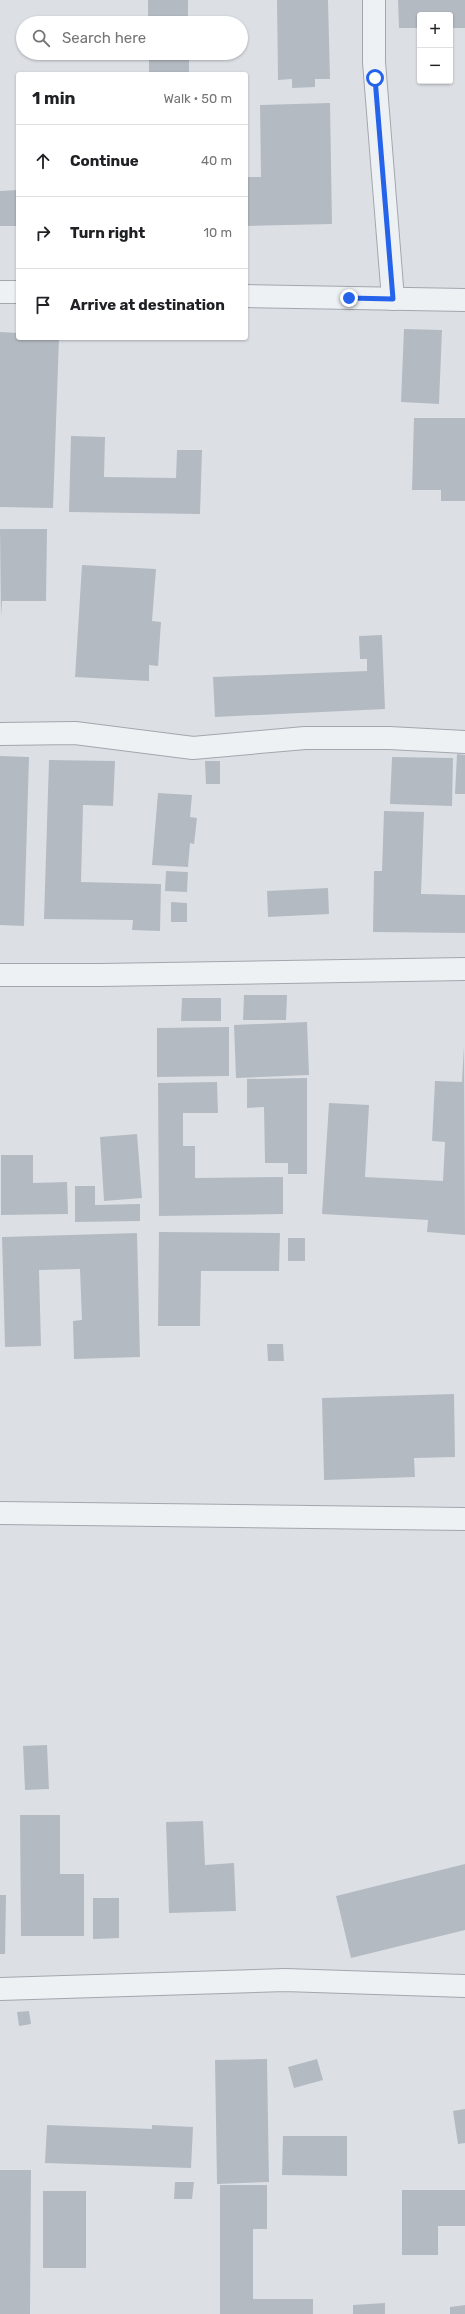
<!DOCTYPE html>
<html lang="en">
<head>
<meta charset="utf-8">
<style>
  :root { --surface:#fff; --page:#f6f6f6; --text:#202124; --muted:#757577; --line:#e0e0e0 }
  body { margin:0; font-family:Rubik,sans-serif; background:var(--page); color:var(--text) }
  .controls { position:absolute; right:12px; top:12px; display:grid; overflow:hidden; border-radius:4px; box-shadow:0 1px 3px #0004 }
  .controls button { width:36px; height:36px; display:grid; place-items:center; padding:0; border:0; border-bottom:1px solid var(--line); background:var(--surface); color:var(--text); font:20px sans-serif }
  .stop { position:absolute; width:12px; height:12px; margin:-9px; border:3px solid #2563eb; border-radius:50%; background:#fff }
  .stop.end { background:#2563eb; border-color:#fff; box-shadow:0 1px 4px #0008 }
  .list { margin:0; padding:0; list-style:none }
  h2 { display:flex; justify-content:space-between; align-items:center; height:52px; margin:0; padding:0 16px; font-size:17px }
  h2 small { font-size:13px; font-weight:400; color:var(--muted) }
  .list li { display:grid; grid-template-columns:26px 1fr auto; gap:12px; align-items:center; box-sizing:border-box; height:72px; padding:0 16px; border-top:1px solid var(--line) }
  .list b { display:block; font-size:15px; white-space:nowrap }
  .list em { font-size:13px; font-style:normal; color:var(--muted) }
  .icon { flex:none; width:22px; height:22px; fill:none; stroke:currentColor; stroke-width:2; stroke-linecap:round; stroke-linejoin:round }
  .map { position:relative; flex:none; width:465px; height:2314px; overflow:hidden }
  .search { position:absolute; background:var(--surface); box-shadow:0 1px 3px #0004; left:16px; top:16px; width:232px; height:44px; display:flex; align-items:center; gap:10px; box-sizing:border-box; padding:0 14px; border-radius:22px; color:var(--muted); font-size:15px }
  .panel { position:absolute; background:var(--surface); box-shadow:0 1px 3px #0004; left:16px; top:72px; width:232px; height:268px; border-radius:4px }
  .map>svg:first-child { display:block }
  .building { fill:#b4bac2 }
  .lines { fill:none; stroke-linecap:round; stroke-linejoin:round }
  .minor-casing { stroke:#a2a7ae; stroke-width:24 }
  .minor { stroke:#eef1f4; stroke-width:22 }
  .route { stroke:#2563eb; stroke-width:5 }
</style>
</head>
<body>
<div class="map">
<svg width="465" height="2314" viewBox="0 0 465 2314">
  <rect width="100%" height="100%" fill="#dce0e5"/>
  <g class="building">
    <rect x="148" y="0" width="40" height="23"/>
    <path d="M277,0H328L330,79H315V87L292,88V79L278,80Z"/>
    <path d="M398,0H465V28H450V15H420V28H399Z"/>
    <rect x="149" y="53" width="40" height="21"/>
    <path d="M330,103L332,224L246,226V177H261L260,105Z"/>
    <path d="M18,190V226H0V191Z"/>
    <path d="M404,329L442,330L439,404L401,402Z"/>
    <path d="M0,332L18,333V338H59L53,508L0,507Z"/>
    <path d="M414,418H465V501H441V490H412Z"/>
    <path d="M71,436L105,437L104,477L176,478L177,450H202L200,514L69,512Z"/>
    <path d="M0,529H47L46,601H2L1,617Z"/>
    <path d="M82,565L156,569L152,621L161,622L158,666L149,665V681L75,677Z"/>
    <path d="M382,635L385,709L215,717L213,677L367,671V659H360L359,636Z"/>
    <path d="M457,754L465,755V794H455Z"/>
    <path d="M0,756L29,757L24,926L0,925Z"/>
    <path d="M392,757L453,758L452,806L390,804Z"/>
    <path d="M49,760L115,761L113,806L83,805L81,882L161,884L160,931L132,930L133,920L44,919Z"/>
    <path d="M205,761H220V784H206Z"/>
    <path d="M158,793L192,795L190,817L197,818L194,844L190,843L188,867L152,865Z"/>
    <path d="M384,811L424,812L421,894L465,895V933L373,932L374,871H382Z"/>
    <path d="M166,871L188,872L187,892L165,891Z"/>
    <path d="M328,888L329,914L268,917L267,891Z"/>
    <path d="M171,902L187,903V922H171Z"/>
    <path d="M244,995H287L286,1020H243Z"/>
    <path d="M182,998H221V1021H181Z"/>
    <path d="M307,1022L309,1075L236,1078L234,1025Z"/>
    <path d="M229,1027V1076L157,1077V1028Z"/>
    <path d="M464,1046L465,1235L427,1232L428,1220L322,1214L329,1103L369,1105L365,1177L443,1181L445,1142L432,1141L435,1081L462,1082Z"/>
    <path d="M307,1078V1174H288V1163H265L264,1107L247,1108V1079Z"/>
    <path d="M217,1082L218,1113H183V1146H195V1178L283,1177V1214L159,1216L158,1083Z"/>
    <path d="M137,1134L142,1198L104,1201L100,1137Z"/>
    <path d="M1,1155H33V1183L67,1182L68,1214L1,1215Z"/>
    <path d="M75,1186H95V1205L140,1204V1221L75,1222Z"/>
    <path d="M159,1232L280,1233L279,1271H201L200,1326H158Z"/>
    <path d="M137,1233L140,1357L74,1359L73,1321L82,1320L80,1269L39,1270L41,1346L5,1347L2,1237Z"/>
    <rect x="288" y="1238" width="17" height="23"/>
    <path d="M267,1344H283L284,1361H268Z"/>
    <path d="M454,1394L455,1457L414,1458L415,1477L324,1480L322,1398Z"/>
    <path d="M47,1745L49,1789L25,1790L23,1746Z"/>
    <path d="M20,1815H60V1874H84V1936H21Z"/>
    <path d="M203,1821L205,1865L234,1863L236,1911L169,1913L166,1822Z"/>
    <path d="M465,1864V1930L351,1958L336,1896Z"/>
    <path d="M0,1895H6L5,1954H0Z"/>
    <path d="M93,1898H119V1938L93,1939Z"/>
    <path d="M29,2011L31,2024L19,2026L17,2012Z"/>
    <path d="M267,2059L269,2182L217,2184L215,2060Z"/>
    <path d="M317,2059L323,2080L294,2088L288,2067Z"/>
    <path d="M465,2109V2143L458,2144L453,2111Z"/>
    <path d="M47,2125L152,2129V2125L193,2127L191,2168L45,2163Z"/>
    <path d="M283,2136H347V2176L282,2175Z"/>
    <path d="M0,2170H31L30,2314H0Z"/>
    <path d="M175,2182H194L192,2199H174Z"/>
    <path d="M220,2185H267V2229H253V2299H313V2314H220Z"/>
    <path d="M402,2190H465V2226H438V2255H402Z"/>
    <rect x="43" y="2191" width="43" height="77"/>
    <path d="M385,2303V2314H353V2305Z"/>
    <path d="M465,2305V2314H450V2307Z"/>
  </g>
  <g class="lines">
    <g class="minor-casing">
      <g id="minor">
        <path d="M374,0V62L393,299"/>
        <path d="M0,292H18"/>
        <path d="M246,296L465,300"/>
        <path d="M0,734L75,733L193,748L305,738H389L465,742"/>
        <path d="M0,975H100L465,969"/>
        <path d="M0,1513L465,1519"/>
        <path d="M0,1989L285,1980L465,1986"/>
      </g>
    </g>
    <use href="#minor" class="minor"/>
  </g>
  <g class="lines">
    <path class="route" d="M349,298L393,299L375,78"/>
  </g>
</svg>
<div class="controls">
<button>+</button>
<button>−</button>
</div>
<div class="stop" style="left:375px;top:78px"></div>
<div class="stop end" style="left:349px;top:298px"></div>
<div class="search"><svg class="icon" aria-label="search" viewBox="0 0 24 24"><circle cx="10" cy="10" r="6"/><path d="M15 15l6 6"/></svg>Search here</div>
<section class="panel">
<h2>1 min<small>Walk · 50 m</small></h2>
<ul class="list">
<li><svg class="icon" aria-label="ahead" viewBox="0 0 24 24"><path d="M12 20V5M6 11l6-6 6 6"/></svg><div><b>Continue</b></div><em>40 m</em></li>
<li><svg class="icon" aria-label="right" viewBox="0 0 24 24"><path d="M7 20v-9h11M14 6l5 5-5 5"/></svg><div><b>Turn right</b></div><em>10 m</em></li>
<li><svg class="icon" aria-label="arrive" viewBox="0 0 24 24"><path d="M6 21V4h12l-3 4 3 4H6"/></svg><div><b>Arrive at destination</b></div></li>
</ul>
</section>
</div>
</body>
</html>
